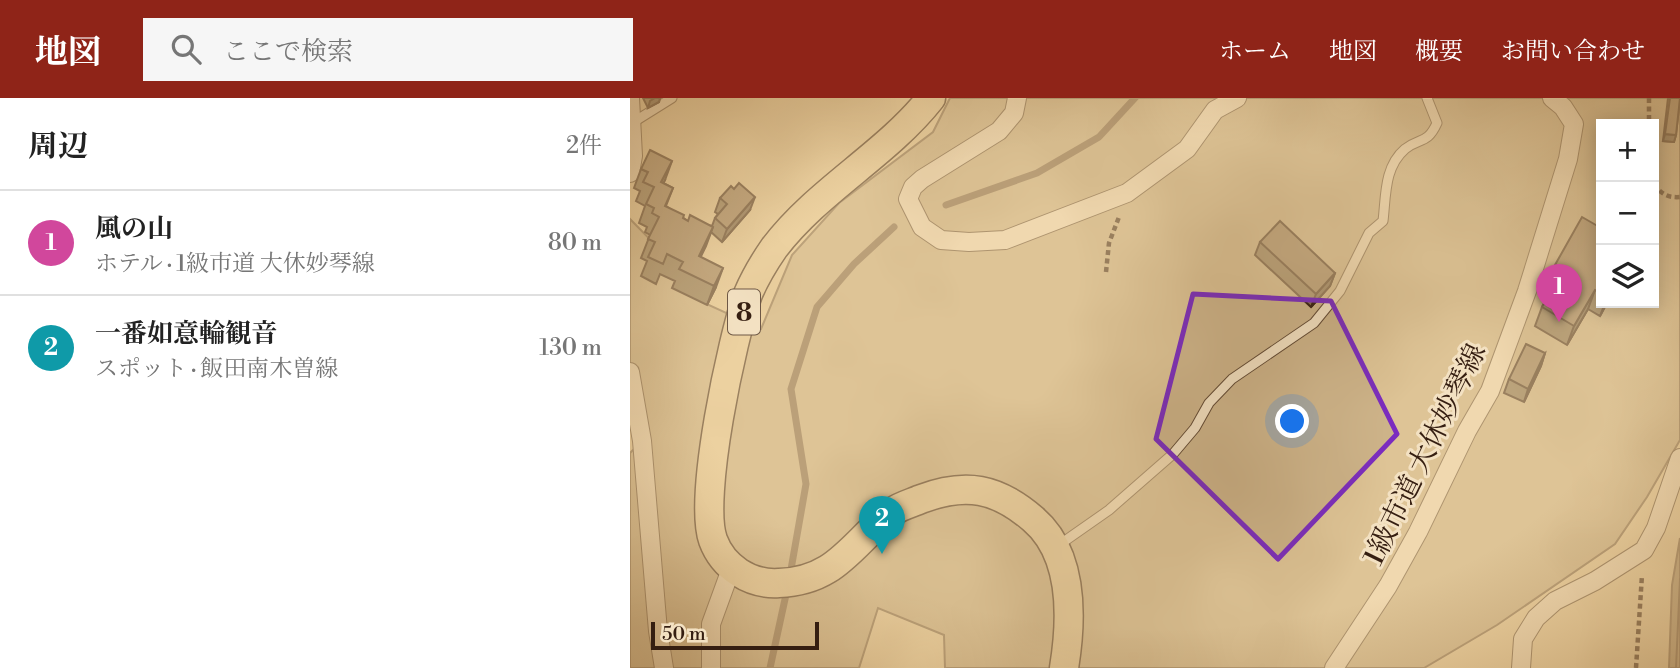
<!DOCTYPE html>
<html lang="ja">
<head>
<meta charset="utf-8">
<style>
  :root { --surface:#fff; --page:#f6f6f6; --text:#222; --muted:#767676; --line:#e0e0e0; --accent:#8f2418 }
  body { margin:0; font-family:"Libre Bodoni","Noto Serif JP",serif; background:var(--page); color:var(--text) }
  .controls { position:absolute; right:21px; top:21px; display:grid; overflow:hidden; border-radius:0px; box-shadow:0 4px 18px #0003 }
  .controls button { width:63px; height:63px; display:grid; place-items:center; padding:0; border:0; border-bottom:2px solid var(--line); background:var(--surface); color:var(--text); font:35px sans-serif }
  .scale { position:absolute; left:21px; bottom:18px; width:168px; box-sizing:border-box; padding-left:7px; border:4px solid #351e11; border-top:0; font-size:19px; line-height:24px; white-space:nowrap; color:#351e11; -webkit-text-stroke:5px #f3e1c2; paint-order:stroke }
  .you { position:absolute; left:663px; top:324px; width:24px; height:24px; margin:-18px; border:5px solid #fff; border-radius:50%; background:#1a73e8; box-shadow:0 0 0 10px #1a73e833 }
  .badge { display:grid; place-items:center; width:46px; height:46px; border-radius:50%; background:var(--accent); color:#fff; font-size:23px; font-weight:700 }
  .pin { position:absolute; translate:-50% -58px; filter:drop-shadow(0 2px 4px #0008) }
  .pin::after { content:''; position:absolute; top:37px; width:24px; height:21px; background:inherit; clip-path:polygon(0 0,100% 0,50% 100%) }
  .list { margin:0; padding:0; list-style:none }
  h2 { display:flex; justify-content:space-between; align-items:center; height:91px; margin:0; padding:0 28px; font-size:30px }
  h2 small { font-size:23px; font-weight:400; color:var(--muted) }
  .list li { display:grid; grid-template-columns:46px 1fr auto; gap:21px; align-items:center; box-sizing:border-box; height:105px; padding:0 28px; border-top:2px solid var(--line) }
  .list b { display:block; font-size:26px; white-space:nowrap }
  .list p { margin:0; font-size:23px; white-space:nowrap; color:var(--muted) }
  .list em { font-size:23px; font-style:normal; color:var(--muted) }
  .icon { flex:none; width:38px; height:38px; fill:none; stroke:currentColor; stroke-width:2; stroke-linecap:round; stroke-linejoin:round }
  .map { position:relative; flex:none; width:1050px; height:570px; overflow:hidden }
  header { display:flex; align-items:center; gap:42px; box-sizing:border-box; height:98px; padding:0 35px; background:var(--accent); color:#fff }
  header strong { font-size:33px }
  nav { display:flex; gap:38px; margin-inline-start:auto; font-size:24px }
  .search { width:490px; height:63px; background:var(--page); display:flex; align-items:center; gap:18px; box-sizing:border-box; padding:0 24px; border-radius:0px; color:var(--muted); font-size:26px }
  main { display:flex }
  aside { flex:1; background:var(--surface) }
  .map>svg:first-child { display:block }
  .green { fill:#cdb389; stroke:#81684d; stroke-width:2; fill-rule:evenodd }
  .water { fill:#ae9470; stroke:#7e654a; stroke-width:2 }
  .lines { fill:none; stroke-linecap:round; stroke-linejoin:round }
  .shore { stroke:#725940; stroke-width:2 }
  .stream { stroke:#7e654a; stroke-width:7 }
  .lane-casing { stroke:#634b35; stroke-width:11 }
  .street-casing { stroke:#634b35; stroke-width:20 }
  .primary-casing { stroke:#351e11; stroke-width:31 }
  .path { stroke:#351e11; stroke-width:4.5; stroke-dasharray:5 3.5; stroke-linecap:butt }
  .lane { stroke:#f3e1c2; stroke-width:9 }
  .street { stroke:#f3e1c2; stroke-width:18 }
  .primary { stroke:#ecd1a1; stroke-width:28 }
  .wall { fill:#7f6a4f; stroke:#351e11; stroke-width:2 }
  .shaded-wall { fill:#685640; stroke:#351e11; stroke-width:2 }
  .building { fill:#947b5c; stroke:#351e11; stroke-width:2 }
  .marked { fill:none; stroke:#7b2cbf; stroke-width:5; stroke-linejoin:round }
  .labels { text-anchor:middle; stroke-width:6; stroke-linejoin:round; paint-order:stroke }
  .shield { fill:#f3e1c2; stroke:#6e5846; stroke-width:2 }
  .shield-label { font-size:26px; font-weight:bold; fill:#351e11 }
  .street-label { font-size:28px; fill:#351e11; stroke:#f3e1c2 }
</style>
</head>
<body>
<header>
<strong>地図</strong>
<div class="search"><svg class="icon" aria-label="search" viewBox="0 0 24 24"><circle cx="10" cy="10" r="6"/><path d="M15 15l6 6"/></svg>ここで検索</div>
<nav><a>ホーム</a><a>地図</a><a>概要</a><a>お問い合わせ</a></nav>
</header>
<main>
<aside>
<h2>周辺<small>2件</small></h2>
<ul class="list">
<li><span class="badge" style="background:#d1479c">1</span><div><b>風の山</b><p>ホテル · 1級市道 大休妙琴線</p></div><em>80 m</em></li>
<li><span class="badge" style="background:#0f9aa8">2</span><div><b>一番如意輪観音</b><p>スポット · 飯田南木曽線</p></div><em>130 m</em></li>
</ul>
</aside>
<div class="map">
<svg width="1050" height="570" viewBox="0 0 1050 570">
  <rect width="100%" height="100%" fill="#ecd1a1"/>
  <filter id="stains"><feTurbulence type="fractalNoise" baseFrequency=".00286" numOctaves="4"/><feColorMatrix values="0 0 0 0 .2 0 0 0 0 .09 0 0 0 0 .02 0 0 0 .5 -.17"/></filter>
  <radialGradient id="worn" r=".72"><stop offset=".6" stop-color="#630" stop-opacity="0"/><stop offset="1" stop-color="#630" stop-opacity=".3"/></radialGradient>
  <path class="green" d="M320,0H1050V342L1017,399L985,446L867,527L794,570H315L314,537L248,510L229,570H0V355L12,343L0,274V121L51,173L70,203L131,231L162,157L209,105L303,34ZM971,26H1024V205H971Z"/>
  <path class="water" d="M1050,440V570H1039L1042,487Z"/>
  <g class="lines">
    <path class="shore" d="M1046,570L1050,481"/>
    <g class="stream">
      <path d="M316,107L407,75L469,39L505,0"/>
      <path d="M160,477L176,386L161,291L187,209L224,166L264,129"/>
      <path d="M140,570L157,492"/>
    </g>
    <g class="lane-casing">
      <g id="lane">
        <path d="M2,25L42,0"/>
        <path d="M429,447L479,412L543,356L565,330L579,305L602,281L684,225L710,193L739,135L753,123C756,98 754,69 775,51C790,39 797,47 807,25L797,0"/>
      </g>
    </g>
    <g class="street-casing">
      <g id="street">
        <path d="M0,0L3,58L0,75"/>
        <path d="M387,0L384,15L369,33L292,81L283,89L278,101L292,129L311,142L339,144L375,142L497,95L557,51L585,12L607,0"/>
        <path d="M0,274L12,343L28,533L34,570"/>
        <path d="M81,570V526L101,471"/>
        <path d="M704,570L758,488L788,434L837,333L860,293L897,193L938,61L944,26L933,9L922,0"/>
        <path d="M891,570L893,541L906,520L925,503L965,483L1014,452L1026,430L1050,360"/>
      </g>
    </g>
    <g class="primary-casing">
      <path id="primary" d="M301,0C256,57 188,92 144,150C135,163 124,182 118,196C102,241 68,400 83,442C93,469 120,487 149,485C207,483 222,445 262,414C270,408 282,405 291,401C336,384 367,390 403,421C444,456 442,521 434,570"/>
    </g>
    <g class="path">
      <path d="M1019,0V26"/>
      <path d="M1024,86C1031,96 1038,100 1050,99"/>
      <path d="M476,174L479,145L489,119"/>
      <path d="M1006,570L1012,477"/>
    </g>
    <use href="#lane" class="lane"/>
    <use href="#street" class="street"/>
    <use href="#primary" class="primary"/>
  </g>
  <g class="wall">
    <path d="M13,0H30L29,4L18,10Z"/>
    <path d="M1038,0H1050L1046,37L1044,44L1033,43Z"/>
    <path d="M11,71L35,82L33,85L43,90L36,108L58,123L82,128L85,120L88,116L85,114L90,100L120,112L92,144L81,134L70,159L86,189L77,207L42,190L45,183L30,176L26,186L11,178L17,163L11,160L20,137L15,134L17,129L9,125L15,108L6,103L10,93L4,90Z"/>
    <path d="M971,130V205H977L970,218L958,211L937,247L905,228L912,209L923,190L918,186L925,167Z"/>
    <path d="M630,144L705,175L700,188L681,209L625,157Z"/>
    <path d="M915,255L911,268L894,304L874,295L879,281Z"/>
  </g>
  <g class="shaded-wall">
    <path d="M25,0H30L29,4L18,10L20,3Z"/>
    <path d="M1035,36L1046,37L1044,44L1033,43Z"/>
    <path d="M42,63L35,82L24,104L31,84Z"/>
    <path d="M125,99L120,112L92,144L97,131Z"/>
    <path d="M83,129L76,148L62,177L69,158Z"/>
    <path d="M93,170L86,189L77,207L84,188Z"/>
    <path d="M705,175L700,188L681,209L686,196Z"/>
    <path d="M965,192L958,211L937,247L944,228Z"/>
    <path d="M975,205H977L970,218Z"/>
    <path d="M915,255L911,268L894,304L898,291Z"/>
  </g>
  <g class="building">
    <path d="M1040,0H1050L1046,37L1035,36Z"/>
    <path d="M20,52L42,63L31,84L43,90L35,108L54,117L53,120L58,123L60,117L83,129L69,158L93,170L84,188L49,171L53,164L37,156L33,166L18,159L25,144L18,141L29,119L22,115L24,110L16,106L24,89L13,84L18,74L11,71Z"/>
    <path d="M109,85L125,99L97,131L85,120L97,106L90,100L101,88L104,91Z"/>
    <path d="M952,119L971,130V195L965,192L944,228L912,209L933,172L925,167Z"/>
    <path d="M650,123L705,175L686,196L630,144Z"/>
    <path d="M896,246L915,255L898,291L879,281Z"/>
  </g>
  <path d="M0 0H1050V570H0ZM563,196L701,203L767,336L648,461L526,341Z" fill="#ecd1a1" fill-opacity=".55" fill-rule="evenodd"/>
  <path class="marked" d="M563,196L701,203L767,336L648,461L526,341Z"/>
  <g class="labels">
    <rect class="shield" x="98" y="191.5" width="32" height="45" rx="5"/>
    <g class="shield-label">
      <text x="114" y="223">8</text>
    </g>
    <g class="street-label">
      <text transform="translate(794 356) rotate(-64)" y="10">1級市道 大休妙琴線</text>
    </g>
  </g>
  <rect width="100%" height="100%" filter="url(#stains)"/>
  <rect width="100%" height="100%" fill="url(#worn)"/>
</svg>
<div class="controls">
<button>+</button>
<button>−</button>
<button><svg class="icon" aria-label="layers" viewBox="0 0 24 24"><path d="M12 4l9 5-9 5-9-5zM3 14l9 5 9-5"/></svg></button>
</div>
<div class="scale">50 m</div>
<div class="you"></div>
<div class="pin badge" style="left:929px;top:224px;background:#d1479c">1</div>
<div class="pin badge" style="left:252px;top:456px;background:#0f9aa8">2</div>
</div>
</main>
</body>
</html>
